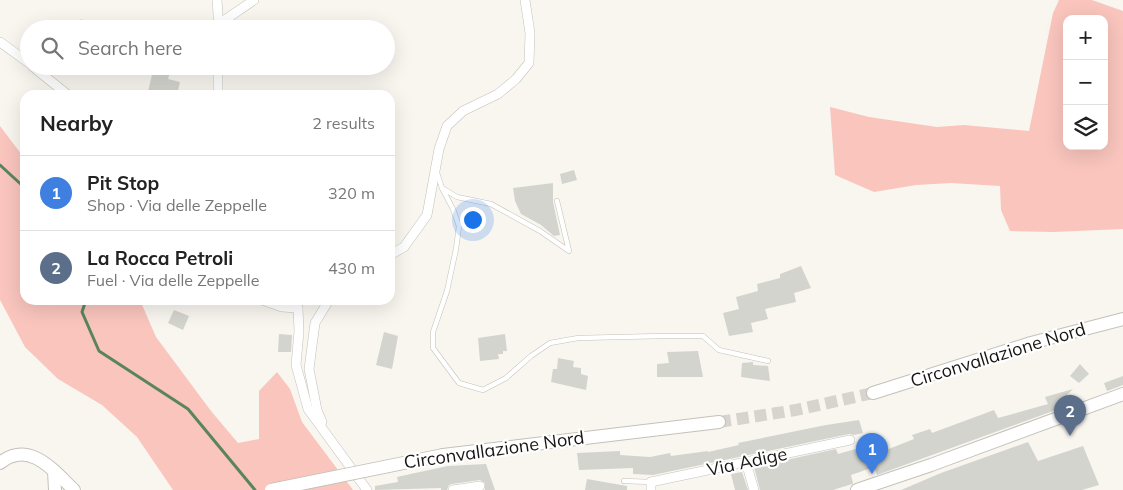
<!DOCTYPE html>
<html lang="en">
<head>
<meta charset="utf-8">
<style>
  :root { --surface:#fff; --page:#f6f6f6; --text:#222; --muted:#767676; --line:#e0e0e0; --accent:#265c77 }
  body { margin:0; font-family:Mulish,sans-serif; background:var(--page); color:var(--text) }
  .controls { position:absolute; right:15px; top:15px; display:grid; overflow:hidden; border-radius:10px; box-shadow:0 5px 20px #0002 }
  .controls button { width:45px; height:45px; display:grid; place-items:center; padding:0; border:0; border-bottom:1px solid var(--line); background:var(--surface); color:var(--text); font:25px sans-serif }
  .you { position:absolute; left:472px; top:219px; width:18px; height:18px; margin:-12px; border:4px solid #fff; border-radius:50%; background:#1a73e8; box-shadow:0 0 0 8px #1a73e833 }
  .badge { display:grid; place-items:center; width:32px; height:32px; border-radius:50%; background:var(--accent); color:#fff; font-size:16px; font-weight:700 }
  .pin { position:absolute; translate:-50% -41px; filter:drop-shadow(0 1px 2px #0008) }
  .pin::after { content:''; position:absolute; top:26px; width:18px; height:15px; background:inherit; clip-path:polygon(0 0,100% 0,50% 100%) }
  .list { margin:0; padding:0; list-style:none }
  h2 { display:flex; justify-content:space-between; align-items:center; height:65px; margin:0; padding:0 20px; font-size:21px }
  h2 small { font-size:16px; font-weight:400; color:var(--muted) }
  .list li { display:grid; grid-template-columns:32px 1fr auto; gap:15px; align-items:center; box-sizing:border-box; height:75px; padding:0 20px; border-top:1px solid var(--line) }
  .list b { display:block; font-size:19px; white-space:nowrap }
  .list p { margin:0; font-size:16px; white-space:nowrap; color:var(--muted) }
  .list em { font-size:16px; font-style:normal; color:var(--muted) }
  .icon { flex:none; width:28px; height:28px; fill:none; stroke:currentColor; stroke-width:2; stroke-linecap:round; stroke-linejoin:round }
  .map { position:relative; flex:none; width:1123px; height:490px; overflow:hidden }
  .search { position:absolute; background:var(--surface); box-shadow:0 5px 20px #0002; left:20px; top:20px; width:375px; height:55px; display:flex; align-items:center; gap:12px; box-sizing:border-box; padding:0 18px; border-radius:28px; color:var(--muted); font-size:19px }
  .panel { position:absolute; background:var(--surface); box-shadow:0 5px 20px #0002; left:20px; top:90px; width:375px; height:215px; border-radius:15px }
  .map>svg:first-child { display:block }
  .green { fill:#f9c5bd; fill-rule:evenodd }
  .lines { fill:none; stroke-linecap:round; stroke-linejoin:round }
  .stream { stroke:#5a855c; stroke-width:3 }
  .building { fill:#d3d4ce }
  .secondary-tunnel { stroke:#d7d4cf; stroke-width:12; stroke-dasharray:12 6; stroke-linecap:butt }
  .lane-casing { stroke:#c3c1ba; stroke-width:5.5 }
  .street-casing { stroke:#c3c1ba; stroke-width:10 }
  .secondary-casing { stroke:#c3c1ba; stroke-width:14 }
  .lane { stroke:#fff; stroke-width:4.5 }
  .street { stroke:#fff; stroke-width:9 }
  .secondary { stroke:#fff; stroke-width:12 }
  .secondary-bridge-casing { stroke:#c3c1ba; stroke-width:14; stroke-linecap:butt }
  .secondary-bridge { stroke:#fff; stroke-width:12 }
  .labels { text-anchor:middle; stroke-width:4.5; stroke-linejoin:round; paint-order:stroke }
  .street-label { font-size:18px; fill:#171614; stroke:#fff }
</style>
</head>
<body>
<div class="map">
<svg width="1123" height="490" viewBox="0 0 1123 490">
  <rect width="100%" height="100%" fill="#f9f6f0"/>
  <g class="green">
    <path d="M1059,0H1092L1123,11V229L1053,232L1010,231L1001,210L1000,186L951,183L916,185L874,192L835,175L830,107L869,117L937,127L964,125L1029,131L1053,13ZM1067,19H1104V146H1067Z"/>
    <path d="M0,126L25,159V300H140L156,337L211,411L238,443L259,439V391L277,372L290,389L302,422L353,490H173L137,437L102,405L58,379L25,347L0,300Z"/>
  </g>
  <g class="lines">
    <g class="stream">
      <path d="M0,165L25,188"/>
      <path d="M86,300L82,312L99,351L188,409L255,490"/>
    </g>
  </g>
  <g class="building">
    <path d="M81,19L96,29H61L67,20L77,26Z"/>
    <path d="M154,66L171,69L168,79L180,82L177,95H158L148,92Z"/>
    <path d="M574,170L577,180L562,184L560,174Z"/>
    <path d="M553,183V202L560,235L554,236L541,225L521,214L515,201L513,188Z"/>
    <path d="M801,266L811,288L794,293L796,302L765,309L768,319L751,323L753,332L729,336L723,313L739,309L736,297L758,291L757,284L780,278V274Z"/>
    <path d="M174,310L189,316L183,330L168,323Z"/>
    <path d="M384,332L398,336L392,369L376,365Z"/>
    <path d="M279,334L292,335L291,352H278Z"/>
    <path d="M505,334L507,351H503V354H498L499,359L480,361L478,338Z"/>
    <path d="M698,351L703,377H657V364L669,363L667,352Z"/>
    <path d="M558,358L574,361L573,367L581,368V374L588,376L586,390L551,382L553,369H557Z"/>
    <path d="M753,362V365L768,366L770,381L741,377L742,363Z"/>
    <path d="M1080,364L1089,374L1079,383L1070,376Z"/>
    <path d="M1123,376V385L1107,391L1104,383Z"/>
    <path d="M1073,389L1066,396L1071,394L1075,403L877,475L874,467L851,475L853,483L852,484L833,490H760L754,467L836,449L838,454L859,448L861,452L878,446L881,452L914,439L912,435L930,429L932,433L994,410L998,418L1048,404L1045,397Z"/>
    <path d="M859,420L863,433L854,435L849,434L653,475L633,474V468L579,470L577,453L620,451V455L650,457L670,453L671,456L708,451V452L739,445L738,443L826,425Z"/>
    <path d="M1028,442L1038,461L1083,446L1099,485L1082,490H901L941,473Z"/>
    <path d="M486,464L495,490H485V483L480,480L452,484L449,485L447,490H441V488L375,490V486L398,482L397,477L415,473L448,466Z"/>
    <path d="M742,472L748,490H735L731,474Z"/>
    <path d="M587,479L627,486V490H585Z"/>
  </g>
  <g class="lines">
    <path class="secondary-tunnel" d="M719,422L796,410L873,393"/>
    <g class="lane-casing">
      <g id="lane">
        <path d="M437,173L442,188L457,197L491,204L540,231L569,251L557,201"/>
        <path d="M442,188L453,209L459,226L456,249L447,291L433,332V348L459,383L483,390L506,378L531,356L550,343L578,338L663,336H703L719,350L768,361"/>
        <path d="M624,481L651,482"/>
      </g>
    </g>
    <g class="street-casing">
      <g id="street">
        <path d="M217,0L219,29"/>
        <path d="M219,24L254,0"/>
        <path d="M0,42L29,63"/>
        <path d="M32,66L68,95"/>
        <path d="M218,95V66"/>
        <path d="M390,255L404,247L427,215L439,149L447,126L463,111L498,94L516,79L529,63L530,33L525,0"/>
        <path d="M262,300L282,307L298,308"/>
        <path d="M298,308L299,331L296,365L308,409L367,490"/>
        <path d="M322,422L317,410L309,369L315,323L329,300"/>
        <path d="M746,462L754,490"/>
        <path d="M453,490L480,486"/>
        <path d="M651,490V482L850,440"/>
      </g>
    </g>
    <g class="secondary-casing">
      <g id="secondary">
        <path d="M873,393L1031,343L1123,319"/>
        <path d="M443,455L719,422"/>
        <path d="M0,463C29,439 54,471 74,490"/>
        <path d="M54,471L55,490"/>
        <path d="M857,490L931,465L1123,394"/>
      </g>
    </g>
    <use href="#lane" class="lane"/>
    <use href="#street" class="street"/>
    <use href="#secondary" class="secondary"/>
    <g class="secondary-bridge-casing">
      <path id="secondary-bridge" d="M271,490L443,455"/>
    </g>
    <use href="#secondary-bridge" class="secondary-bridge"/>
  </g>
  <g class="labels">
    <g class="street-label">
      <text transform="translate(998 355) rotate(-17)" y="6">Circonvallazione Nord</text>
      <text transform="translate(494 450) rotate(-8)" y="6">Circonvallazione Nord</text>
      <text transform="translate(747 462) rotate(-12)" y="6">Via Adige</text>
    </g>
  </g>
</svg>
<div class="controls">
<button>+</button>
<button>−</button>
<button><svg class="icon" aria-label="layers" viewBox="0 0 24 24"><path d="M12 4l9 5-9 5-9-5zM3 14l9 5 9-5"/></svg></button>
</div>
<div class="you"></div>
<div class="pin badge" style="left:872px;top:474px;background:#3f7fe0">1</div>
<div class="pin badge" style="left:1070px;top:436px;background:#5c6f8a">2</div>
<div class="search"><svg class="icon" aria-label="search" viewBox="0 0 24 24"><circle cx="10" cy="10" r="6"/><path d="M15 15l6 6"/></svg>Search here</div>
<section class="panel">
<h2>Nearby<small>2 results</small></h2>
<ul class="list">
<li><span class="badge" style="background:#3f7fe0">1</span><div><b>Pit Stop</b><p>Shop · Via delle Zeppelle</p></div><em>320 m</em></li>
<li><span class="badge" style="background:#5c6f8a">2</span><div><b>La Rocca Petroli</b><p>Fuel · Via delle Zeppelle</p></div><em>430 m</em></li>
</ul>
</section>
</div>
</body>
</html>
